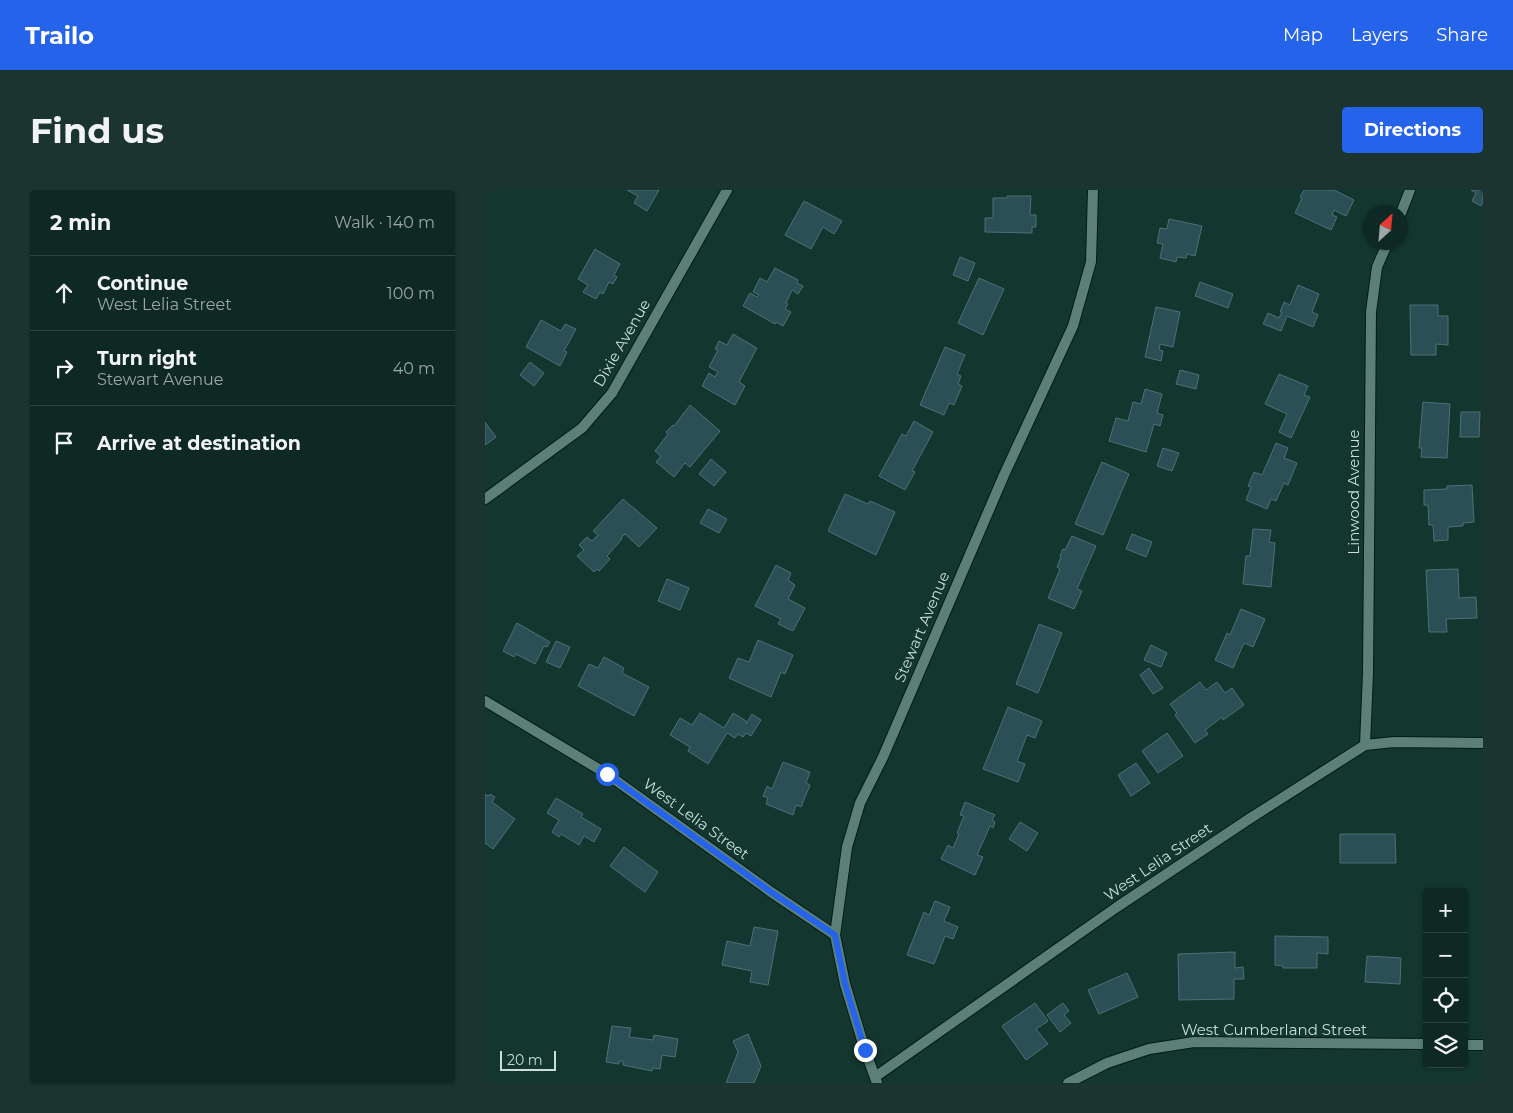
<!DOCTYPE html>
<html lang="en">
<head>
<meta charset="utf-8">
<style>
  :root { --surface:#0e2823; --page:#1c3430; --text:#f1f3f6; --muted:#9ba6a6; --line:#2e4441; --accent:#2563eb }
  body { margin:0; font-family:Montserrat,sans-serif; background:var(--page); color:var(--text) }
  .controls { position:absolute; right:15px; bottom:15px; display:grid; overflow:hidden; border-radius:5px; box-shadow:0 1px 4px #0004 }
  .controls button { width:45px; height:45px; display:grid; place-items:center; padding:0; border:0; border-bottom:1px solid var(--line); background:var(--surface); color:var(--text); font:25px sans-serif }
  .compass { position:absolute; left:878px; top:15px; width:45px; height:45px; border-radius:50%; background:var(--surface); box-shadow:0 1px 4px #0004; rotate:26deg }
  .scale { position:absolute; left:15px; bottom:12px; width:56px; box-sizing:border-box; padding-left:5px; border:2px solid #caddd8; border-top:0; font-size:14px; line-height:18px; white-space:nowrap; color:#caddd8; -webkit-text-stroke:4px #13362f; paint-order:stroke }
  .stop { position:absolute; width:15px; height:15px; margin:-11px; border:4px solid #2563eb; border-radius:50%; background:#fff }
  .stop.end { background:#2563eb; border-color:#fff; box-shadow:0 1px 5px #0008 }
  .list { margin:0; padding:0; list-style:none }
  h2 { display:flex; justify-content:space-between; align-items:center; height:65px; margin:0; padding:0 20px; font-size:21px }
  h2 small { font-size:16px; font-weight:400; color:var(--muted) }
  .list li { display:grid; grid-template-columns:32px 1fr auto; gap:15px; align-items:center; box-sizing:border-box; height:75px; padding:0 20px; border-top:1px solid var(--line) }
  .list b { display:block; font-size:19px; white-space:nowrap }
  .list p { margin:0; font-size:16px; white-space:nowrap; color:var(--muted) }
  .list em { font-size:16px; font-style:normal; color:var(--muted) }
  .icon { flex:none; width:28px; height:28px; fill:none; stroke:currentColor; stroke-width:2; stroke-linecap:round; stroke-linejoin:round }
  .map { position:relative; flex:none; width:998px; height:893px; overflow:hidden; border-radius:5px }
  header { display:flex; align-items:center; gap:30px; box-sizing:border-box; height:70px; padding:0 25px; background:var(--accent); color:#fff }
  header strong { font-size:24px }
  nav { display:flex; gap:28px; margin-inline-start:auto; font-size:18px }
  .intro { display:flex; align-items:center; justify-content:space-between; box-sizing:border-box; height:120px; padding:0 30px }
  h1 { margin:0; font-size:35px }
  .button { padding:12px 22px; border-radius:5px; background:var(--accent); color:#fff; font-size:18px; font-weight:700 }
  main { display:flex; gap:30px; padding:0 30px }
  aside { flex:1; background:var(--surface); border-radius:5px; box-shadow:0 1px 4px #0004 }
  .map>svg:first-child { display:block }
  .building { fill:#2a4f54; stroke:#4c7176 }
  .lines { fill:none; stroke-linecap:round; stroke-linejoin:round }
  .minor-casing { stroke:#031c17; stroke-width:12 }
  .tertiary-casing { stroke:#031c17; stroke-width:12 }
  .minor { stroke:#5c8077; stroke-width:10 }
  .tertiary { stroke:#5c8077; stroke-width:10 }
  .route { stroke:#2563eb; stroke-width:6 }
  .labels { text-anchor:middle; stroke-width:4; stroke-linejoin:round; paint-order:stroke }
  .street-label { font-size:15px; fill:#caddd8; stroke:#13362f }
</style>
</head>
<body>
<header>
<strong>Trailo</strong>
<nav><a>Map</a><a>Layers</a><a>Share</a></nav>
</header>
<div class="intro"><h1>Find us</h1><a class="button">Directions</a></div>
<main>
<aside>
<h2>2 min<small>Walk · 140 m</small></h2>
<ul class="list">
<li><svg class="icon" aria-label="ahead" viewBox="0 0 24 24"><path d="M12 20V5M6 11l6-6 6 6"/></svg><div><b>Continue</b><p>West Lelia Street</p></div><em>100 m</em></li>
<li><svg class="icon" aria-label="right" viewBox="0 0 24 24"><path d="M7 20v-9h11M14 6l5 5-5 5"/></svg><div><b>Turn right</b><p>Stewart Avenue</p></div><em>40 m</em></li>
<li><svg class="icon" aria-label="arrive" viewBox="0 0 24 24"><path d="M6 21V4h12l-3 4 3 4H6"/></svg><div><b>Arrive at destination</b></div></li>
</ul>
</aside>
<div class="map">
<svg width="998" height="893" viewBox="0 0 998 893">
  <rect width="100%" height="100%" fill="#13362f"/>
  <g class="building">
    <path d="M142,0H174L162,21L149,13L153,6Z"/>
    <path d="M819,0H849L869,10L861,26L849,20L847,25L852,27L846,40L810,23L817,8L815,7Z"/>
    <path d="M986,0H998V13L996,16L987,11L991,3Z"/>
    <path d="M522,6H546L545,25H551V37H547V43L500,42V28H508V8H522Z"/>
    <path d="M319,11L357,31L349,44L338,37L326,59L300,45Z"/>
    <path d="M684,29L717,36L710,66L702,64L701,68L692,67L691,72L675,68L678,54L672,53L675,38L682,39Z"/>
    <path d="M110,59L135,74L129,85L132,87L128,94L124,92L118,104L115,102L111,109L98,102L103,95L93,89Z"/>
    <path d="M475,67L490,73L483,91L468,85Z"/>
    <path d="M290,78L313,90L312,93L318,96L313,104L307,100L301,113L303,114L300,119L306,122L298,136L291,132L290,134L258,116L265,103L272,107L274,105L268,102L275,88L282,92Z"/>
    <path d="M494,88L519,99L498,145L473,133Z"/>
    <path d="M715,92L748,104L743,118L710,106Z"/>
    <path d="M813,95L834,104L827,122L833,125L828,137L802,126L796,141L778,134L783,123L794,128L797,122H795L799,112L805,115Z"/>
    <path d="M925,115H953V126H963V155L951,154V165H926Z"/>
    <path d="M671,117L695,122L688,157L675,154L674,160L678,161L676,171L660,167Z"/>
    <path d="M56,130L76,141L80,134L91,139L79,161L82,162L75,176L41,157Z"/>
    <path d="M248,144L272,158L254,192L260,196L250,215L217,196L224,183L230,187L233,182L224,177L233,160L230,159L234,151L242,155Z"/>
    <path d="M460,157L480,165L472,184L476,186L473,194L477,196L469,215L464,213L459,225L435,215Z"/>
    <path d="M45,172L59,183L49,196L35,185Z"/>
    <path d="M695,180L714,185L711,199L691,194Z"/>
    <path d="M794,184L823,196L819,205L825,207L806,248L794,242L802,224L780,214Z"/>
    <path d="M660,199L677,204L672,223L678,225L675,236L669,234L661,262L624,251L631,228L643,231L648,212L656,214Z"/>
    <path d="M938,212L965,214L962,268L936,267L937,258H934Z"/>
    <path d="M205,215L235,241L205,277L200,273L189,287L171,272L176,266L170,261L183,244L181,242L188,235L189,236Z"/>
    <path d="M976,222H995L994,247H975Z"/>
    <path d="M429,231L448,242L427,281L430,282L420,300L394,286L417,244L421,246Z"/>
    <path d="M0,232L11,247L0,255Z"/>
    <path d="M791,253L803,258L799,268L812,273L803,295L799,293L791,311L786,309L782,319L761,310L766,297L763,296L769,282L777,285Z"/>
    <path d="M678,258L694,263L687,281L672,276Z"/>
    <path d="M226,269L241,282L229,296L214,284Z"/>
    <path d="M617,272L644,284L618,345L590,334Z"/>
    <path d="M987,295L989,332L978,333V336L963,337V350L949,351L948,335H944L943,315H939V300L962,299V296Z"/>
    <path d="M360,304L383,314L385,311L410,322L391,365L343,341Z"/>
    <path d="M138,309L172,338L154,357L140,344L136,348L137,349L122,366L125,369L114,381L112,379L109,382L92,366L99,360L94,355L102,347L107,351L113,345L108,341Z"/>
    <path d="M223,319L242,329L234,343L215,333Z"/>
    <path d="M768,339L786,340L784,352L790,353L786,397L758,394L761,366H765Z"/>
    <path d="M647,344L667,352L661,367L641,359Z"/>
    <path d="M587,346L611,356L592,399L597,401L589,419L563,408L575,379L572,377L576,367L575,366L578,359L580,360Z"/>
    <path d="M291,375L306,383L303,390L310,395L303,409L320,418L308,441L293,434L296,429L270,416Z"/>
    <path d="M973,379L974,408L991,407L992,428L961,429L962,442H944L941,380Z"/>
    <path d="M182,389L204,398L195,420L173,411Z"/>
    <path d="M756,419L780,429L768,457L759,453L748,478L730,470L742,443L745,445Z"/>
    <path d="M32,433L65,452L62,457L59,456L50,474L31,464L29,467L18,461Z"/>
    <path d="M554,434L577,443L553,503L531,494Z"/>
    <path d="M273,450L308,465L300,484L296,482L286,507L244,488L253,468L264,472Z"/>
    <path d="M71,451L85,457L75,478L61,472Z"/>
    <path d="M666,455L682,463L676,477L659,470Z"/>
    <path d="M119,467L139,478L137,483L164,497L149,526L93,496L104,474L113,478Z"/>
    <path d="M664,478L678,498L668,504L655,485Z"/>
    <path d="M715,492L721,500L732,492L740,503L747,498L759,515L738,530L737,527L720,540L723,544L710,553L690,525L692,523L685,514Z"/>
    <path d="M523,517L557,531L550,548L542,545L532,571L540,574L533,592L498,579Z"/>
    <path d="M215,523L239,538L248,523L261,531V534L267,524L276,530L266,546L261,543L258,547L253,544L250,548L242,543L223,574L203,561L205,557L185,545L195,528L207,535Z"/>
    <path d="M682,543L698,566L673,583L657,561Z"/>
    <path d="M298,572L325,582L321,593L325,595L316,617L311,615L308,625L281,614L283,608L278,606L282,596L287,599Z"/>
    <path d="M651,573L665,593L646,606L633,585Z"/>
    <path d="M0,604L3,606L5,604L10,607L7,612L30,629L8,659L0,653Z"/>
    <path d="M71,608L98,624L96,627L116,639L109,652L99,646L94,655L76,644L74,647L67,642L74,630L62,623Z"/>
    <path d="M480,612L510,625L507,630L510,632L508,638L505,636L492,665L498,667L490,685L456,669L463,655L468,658L474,644L472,643L479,626L475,625Z"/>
    <path d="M535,632L553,643L542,661L524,649Z"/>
    <path d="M855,644H910L911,673H855Z"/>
    <path d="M139,657L173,682L160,702L125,676Z"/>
    <path d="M450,711L465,717L459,731L473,737L468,749L460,746L449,774L422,765L439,722L444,725Z"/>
    <path d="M269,737L293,741L283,795L265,792L267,781L237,775L242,751L265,756Z"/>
    <path d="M790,746L843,747V764L832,763V778H798V776L790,775Z"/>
    <path d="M750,762V778L758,777L759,789H749V809L694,810L693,764Z"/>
    <path d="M882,766L916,768L915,794L880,792Z"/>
    <path d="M642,783L653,807L614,824L603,800Z"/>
    <path d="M550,813L563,831L551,839L563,854L541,870L517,836Z"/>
    <path d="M578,813L584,821L579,825L586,833L575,842L562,825Z"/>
    <path d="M127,836L146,838L144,847L168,850L169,845L193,849L190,867L177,865L175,879L168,878L167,881L138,875V871H134V874L121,872Z"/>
    <path d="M263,844L276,876L269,893H241L253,862L248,851Z"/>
  </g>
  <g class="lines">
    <g class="minor-casing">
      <g id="minor">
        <path d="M916,23L925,0"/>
        <path d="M0,309L97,238L127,203L242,0"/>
        <path d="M0,511L122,584L286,702L350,745"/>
        <path d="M880,555L883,483L886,122L892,77L903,52"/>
        <path d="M979,855H998"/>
        <path d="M390,887L632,717L764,629L880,555L909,552L998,553"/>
        <path d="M583,893L622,873L664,859L709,852L942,854"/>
      </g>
    </g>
    <g class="tertiary-casing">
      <path id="tertiary" d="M392,893L380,860L360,794L350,745L362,657L375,613L398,567L519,285L588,136L606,72L608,0"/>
    </g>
    <use href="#minor" class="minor"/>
    <use href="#tertiary" class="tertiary"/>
  </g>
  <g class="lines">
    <path class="route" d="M122,584L286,702L350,745L360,794L380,860"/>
  </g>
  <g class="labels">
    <g class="street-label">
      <text transform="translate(137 153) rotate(-60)" y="5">Dixie Avenue</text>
      <text transform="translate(869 302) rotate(-90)" y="5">Linwood Avenue</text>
      <text transform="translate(437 437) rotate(-67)" y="5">Stewart Avenue</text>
      <text transform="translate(211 629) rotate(36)" y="5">West Lelia Street</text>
      <text transform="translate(673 672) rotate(-34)" y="5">West Lelia Street</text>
      <text x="789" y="845">West Cumberland Street</text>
    </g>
  </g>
</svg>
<div class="controls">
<button>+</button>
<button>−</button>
<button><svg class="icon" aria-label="locate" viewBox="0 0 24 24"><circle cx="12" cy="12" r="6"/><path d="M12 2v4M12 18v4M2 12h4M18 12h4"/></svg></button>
<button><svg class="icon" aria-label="layers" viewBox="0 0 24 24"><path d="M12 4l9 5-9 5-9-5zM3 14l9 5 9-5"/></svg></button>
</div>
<svg class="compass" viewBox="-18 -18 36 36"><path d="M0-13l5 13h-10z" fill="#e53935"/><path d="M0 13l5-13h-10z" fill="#9ba6a6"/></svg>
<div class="scale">20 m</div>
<div class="stop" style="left:122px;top:584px"></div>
<div class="stop end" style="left:380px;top:860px"></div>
</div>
</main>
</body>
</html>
